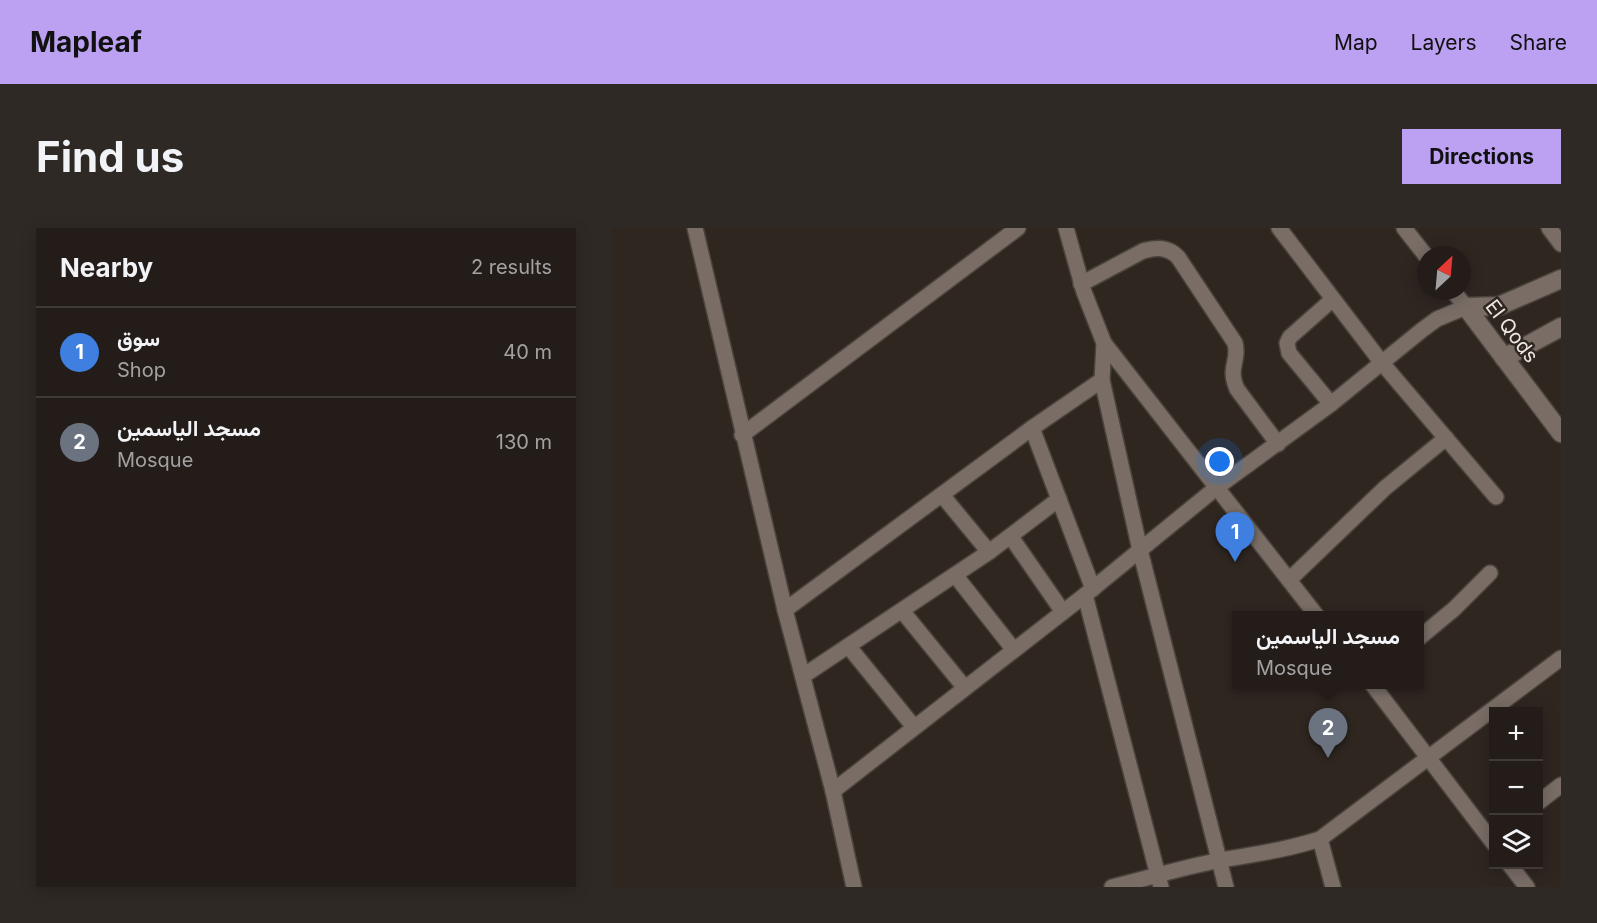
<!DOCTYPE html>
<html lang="en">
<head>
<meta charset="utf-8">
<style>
  :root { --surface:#231c18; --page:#2f2925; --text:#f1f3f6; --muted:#a3a1a2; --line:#403a37; --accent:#bca0f2 }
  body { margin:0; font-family:Inter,Vazirmatn,sans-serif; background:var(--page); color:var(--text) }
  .controls { position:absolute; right:18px; bottom:18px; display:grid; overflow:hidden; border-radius:0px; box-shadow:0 3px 15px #0003 }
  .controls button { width:54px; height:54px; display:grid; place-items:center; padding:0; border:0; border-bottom:2px solid var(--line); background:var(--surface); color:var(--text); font:30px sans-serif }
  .compass { position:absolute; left:805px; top:18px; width:54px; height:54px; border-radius:50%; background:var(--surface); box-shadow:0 3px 15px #0003; rotate:26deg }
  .you { position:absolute; left:608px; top:234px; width:21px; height:21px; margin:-15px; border:4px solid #fff; border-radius:50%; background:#1a73e8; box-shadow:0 0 0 9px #1a73e833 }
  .badge { display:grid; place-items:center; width:39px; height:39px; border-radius:50%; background:var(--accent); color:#fff; font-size:20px; font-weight:700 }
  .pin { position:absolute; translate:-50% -50px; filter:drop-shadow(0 2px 3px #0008) }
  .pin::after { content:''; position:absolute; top:32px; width:21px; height:18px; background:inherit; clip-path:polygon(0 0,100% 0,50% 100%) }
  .popup { position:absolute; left:620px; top:383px; width:192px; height:78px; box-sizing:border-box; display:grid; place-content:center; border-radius:0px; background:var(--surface); filter:drop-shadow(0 2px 4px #0005); font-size:20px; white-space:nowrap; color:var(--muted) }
  .popup b { font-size:22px; color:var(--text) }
  .popup::after { content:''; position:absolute; left:50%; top:100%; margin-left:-12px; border:12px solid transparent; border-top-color:var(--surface) }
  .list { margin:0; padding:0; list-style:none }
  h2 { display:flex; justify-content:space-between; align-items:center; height:78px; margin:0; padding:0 24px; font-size:26px }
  h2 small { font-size:20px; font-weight:400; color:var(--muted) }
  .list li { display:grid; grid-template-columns:39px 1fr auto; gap:18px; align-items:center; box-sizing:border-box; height:90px; padding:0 24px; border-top:2px solid var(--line) }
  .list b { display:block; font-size:22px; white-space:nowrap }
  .list p { margin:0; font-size:20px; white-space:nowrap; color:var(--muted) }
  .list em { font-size:20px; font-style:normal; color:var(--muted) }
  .icon { flex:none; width:33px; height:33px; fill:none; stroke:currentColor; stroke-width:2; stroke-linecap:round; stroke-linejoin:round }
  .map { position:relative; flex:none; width:949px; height:659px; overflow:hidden; border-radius:0px }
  header { display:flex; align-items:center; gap:36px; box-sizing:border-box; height:84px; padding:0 30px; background:var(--accent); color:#111 }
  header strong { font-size:28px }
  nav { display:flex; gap:33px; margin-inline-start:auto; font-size:21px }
  .intro { display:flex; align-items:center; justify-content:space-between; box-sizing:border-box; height:144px; padding:0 36px }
  h1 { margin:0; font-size:42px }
  .button { padding:15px 27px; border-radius:0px; background:var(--accent); color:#111; font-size:21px; font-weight:700 }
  main { display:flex; gap:36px; padding:0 36px }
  aside { flex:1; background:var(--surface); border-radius:0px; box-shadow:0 3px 15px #0003 }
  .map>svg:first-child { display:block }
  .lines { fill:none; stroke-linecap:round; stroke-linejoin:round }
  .minor-casing { stroke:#4a433d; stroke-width:18 }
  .tertiary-casing { stroke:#4a433d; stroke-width:21 }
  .minor { stroke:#796d66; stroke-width:15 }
  .tertiary { stroke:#796d66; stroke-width:18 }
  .labels { text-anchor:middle; stroke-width:5; stroke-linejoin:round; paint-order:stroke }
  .street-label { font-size:20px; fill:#ede7e3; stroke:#2f2620 }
</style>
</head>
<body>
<header>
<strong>Mapleaf</strong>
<nav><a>Map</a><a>Layers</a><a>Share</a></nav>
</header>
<div class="intro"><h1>Find us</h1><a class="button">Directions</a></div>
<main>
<aside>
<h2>Nearby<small>2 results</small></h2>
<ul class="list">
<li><span class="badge" style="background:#3f7fe0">1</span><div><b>سوق</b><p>Shop</p></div><em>40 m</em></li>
<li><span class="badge" style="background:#6b7280">2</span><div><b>مسجد الياسمين</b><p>Mosque</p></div><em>130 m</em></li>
</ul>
</aside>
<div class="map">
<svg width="949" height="659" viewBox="0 0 949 659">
  <rect width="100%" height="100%" fill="#2f2620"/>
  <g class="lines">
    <g class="minor-casing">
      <g id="minor">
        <path d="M83,0L173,382L221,563L242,659"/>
        <path d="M454,0L472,64L492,115L705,388"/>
        <path d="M667,0L770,135L884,269"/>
        <path d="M792,0L814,28"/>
        <path d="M937,0L949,16"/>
        <path d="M469,56L531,23C545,19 556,19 566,29L623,115C628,134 615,138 625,161L666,216"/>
        <path d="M492,115L490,152L528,322L614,659"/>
        <path d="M719,176L677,125L675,115L678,109L721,71"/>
        <path d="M420,200L481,361"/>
        <path d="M130,207L406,0"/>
        <path d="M330,267L377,324"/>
        <path d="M399,309L451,384"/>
        <path d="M343,347L402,422"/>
        <path d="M677,352L773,260L834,210"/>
        <path d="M473,367L549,659"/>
        <path d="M173,382L420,200L490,152"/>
        <path d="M291,384L353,460"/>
        <path d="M807,410L842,381L878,345"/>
        <path d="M237,419L302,499"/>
        <path d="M191,448L377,324L447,271"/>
        <path d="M760,456L882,616"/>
        <path d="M221,563L473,367L604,260L719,176L810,102L825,91L854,79L841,63"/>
        <path d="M927,574L949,557"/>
        <path d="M708,611L721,659"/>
        <path d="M897,636L915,659"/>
        <path d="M500,659C536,650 572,639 609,632C643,626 674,622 708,611L949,430"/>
      </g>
    </g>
    <g class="tertiary-casing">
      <g id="tertiary">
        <path d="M854,79L949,205"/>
        <path d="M854,79L887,78L949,51"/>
        <path d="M892,130L949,99"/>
      </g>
    </g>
    <use href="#minor" class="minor"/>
    <use href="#tertiary" class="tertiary"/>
  </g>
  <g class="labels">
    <g class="street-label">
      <text transform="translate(900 103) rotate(53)" y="7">El Qods</text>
    </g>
  </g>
</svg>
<div class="controls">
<button>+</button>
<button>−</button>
<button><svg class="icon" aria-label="layers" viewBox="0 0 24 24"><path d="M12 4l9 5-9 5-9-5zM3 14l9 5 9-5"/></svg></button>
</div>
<svg class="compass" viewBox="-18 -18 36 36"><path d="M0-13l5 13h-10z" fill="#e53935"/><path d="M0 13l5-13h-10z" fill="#a3a1a2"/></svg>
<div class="you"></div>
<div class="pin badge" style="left:623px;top:334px;background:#3f7fe0">1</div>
<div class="pin badge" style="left:716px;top:530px;background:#6b7280">2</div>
<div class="popup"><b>مسجد الياسمين</b>Mosque</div>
</div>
</main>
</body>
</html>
